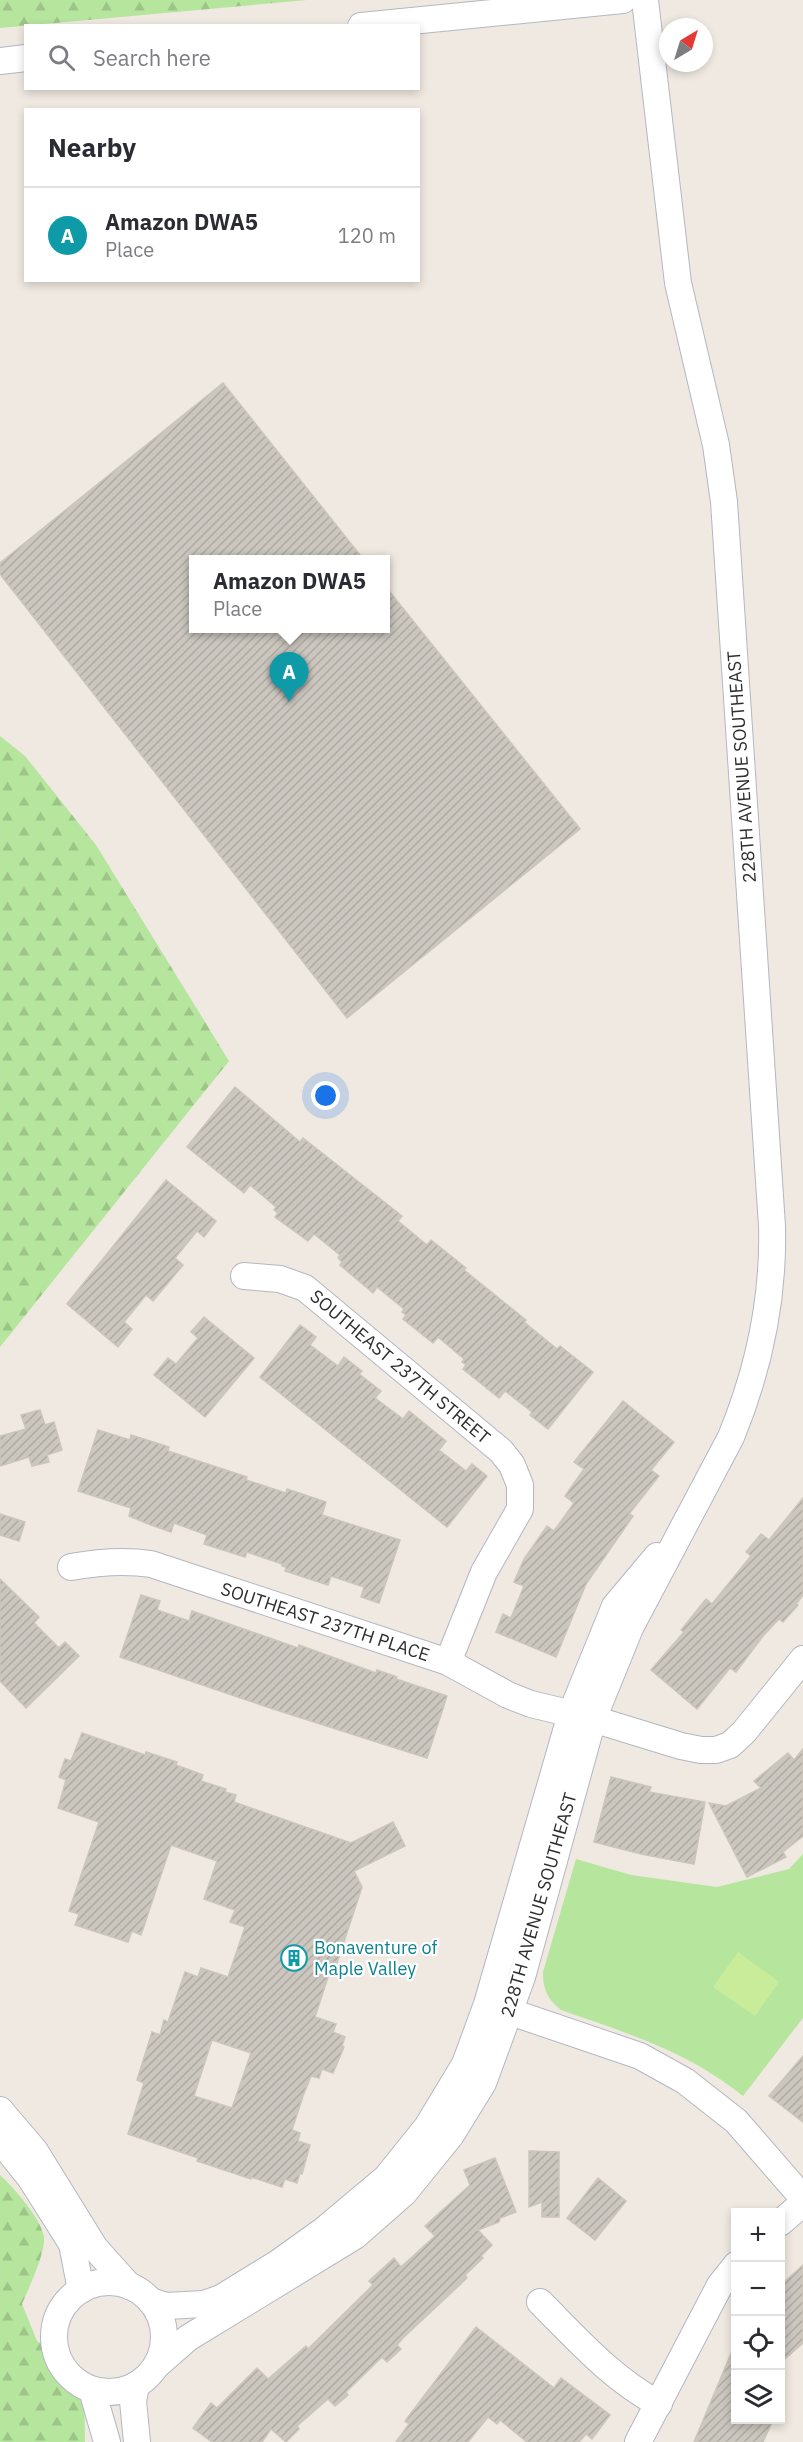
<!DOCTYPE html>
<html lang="en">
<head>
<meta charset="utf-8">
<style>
  :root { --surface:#fff; --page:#f7f7f7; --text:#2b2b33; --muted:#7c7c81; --line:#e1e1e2; --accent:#4264fb }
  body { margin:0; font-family:"IBM Plex Sans",sans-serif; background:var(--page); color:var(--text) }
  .controls { position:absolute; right:18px; bottom:18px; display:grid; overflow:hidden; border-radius:0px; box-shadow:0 3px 9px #0003 }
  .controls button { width:54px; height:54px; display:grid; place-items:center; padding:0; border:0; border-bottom:2px solid var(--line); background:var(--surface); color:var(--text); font:30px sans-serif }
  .compass { position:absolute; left:659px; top:18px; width:54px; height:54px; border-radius:50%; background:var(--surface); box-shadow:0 3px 9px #0003; rotate:38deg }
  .you { position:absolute; left:326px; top:1096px; width:21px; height:21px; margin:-15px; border:4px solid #fff; border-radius:50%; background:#1a73e8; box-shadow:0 0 0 9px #1a73e833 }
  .badge { display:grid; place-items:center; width:39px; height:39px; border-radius:50%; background:var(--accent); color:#fff; font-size:20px; font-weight:700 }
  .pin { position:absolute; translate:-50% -50px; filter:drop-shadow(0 2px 3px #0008) }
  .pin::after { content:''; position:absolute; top:32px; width:21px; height:18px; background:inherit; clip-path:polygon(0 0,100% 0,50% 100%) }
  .popup { position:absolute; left:189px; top:555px; width:201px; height:78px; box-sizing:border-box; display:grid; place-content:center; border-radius:0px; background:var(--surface); filter:drop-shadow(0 2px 4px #0005); font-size:20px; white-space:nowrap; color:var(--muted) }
  .popup b { font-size:22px; color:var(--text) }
  .popup::after { content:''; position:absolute; left:50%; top:100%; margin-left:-12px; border:12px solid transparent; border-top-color:var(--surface) }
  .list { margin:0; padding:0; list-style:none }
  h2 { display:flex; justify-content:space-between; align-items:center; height:78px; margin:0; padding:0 24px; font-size:26px }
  h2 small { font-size:20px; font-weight:400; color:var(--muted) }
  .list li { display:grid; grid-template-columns:39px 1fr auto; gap:18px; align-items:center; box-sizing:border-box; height:96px; padding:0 24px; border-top:2px solid var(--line) }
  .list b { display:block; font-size:22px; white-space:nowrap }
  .list p { margin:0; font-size:20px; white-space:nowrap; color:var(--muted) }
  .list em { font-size:20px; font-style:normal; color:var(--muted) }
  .icon { flex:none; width:33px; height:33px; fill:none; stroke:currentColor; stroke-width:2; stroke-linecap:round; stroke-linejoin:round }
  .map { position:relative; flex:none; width:803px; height:2442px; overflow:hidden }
  .search { position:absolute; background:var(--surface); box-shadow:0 3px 9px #0003; left:24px; top:24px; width:396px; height:66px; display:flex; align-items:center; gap:15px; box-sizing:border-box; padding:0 21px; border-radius:0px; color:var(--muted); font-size:22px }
  .panel { position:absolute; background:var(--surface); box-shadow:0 3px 9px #0003; left:24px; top:108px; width:396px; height:174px; border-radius:0px }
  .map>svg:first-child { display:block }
  .forest { fill:url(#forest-firs) }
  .park { fill:#b6e59e }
  .pitch { fill:#c9ec9a }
  .building { fill:url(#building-hatch); stroke:#cbc5ba; stroke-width:1.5; fill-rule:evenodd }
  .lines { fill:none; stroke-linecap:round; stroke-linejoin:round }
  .minor-casing { stroke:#b4b7c1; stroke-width:28 }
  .minor { stroke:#fff; stroke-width:26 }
  .labels { text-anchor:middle; stroke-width:4.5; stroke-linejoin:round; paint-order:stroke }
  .street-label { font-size:18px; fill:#2e2e2e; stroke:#fff }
  .culture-label { font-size:18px; fill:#0d838f; stroke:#fff; text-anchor:start }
</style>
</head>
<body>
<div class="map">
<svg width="803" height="2442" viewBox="0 0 803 2442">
  <defs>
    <pattern id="forest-firs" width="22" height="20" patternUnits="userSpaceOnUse" patternTransform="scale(1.5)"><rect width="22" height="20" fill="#b6e59e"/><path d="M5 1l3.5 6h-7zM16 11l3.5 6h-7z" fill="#9dc588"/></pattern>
    <pattern id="building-hatch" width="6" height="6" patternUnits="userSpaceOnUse" patternTransform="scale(1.5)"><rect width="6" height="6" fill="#cbc7bf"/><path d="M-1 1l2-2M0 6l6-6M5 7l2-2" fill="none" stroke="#afaba4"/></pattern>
  </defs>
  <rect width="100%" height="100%" fill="#efe9e1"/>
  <g class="forest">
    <path d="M0,0H307L0,28Z"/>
    <path d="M0,736L25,756L96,845L229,1061L0,1347Z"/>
    <path d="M0,2175C13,2187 41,2218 44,2237C46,2252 28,2290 22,2304L37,2341L74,2365L84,2382L85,2442H0Z"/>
  </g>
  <path class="park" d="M803,1854V2018L743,2096C685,2050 629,2034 561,2010C547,1998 543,1990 543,1972L576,1859L631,1875L717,1887L789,1869Z"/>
  <path class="pitch" d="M738,1952L779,1982L755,2016L713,1987Z"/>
  <g class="building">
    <path d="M223,383L364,560H193V628H385V586L580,829L347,1018L0,574V563Z"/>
    <path d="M235,1087L300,1142L303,1138L402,1216L398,1221L427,1245L431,1240L466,1268L464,1270L526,1320L524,1322L557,1349L560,1346L593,1372L548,1429L530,1415L532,1412L505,1391L499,1398L463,1369L466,1365L462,1362L464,1359L438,1337L433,1343L403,1319L406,1315L402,1312L404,1309L377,1287L373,1293L340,1265L342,1262L338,1258L340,1255L314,1234L308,1241L275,1217L278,1213L274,1210L276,1207L250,1185L244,1193L187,1147Z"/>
    <path d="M166,1180L216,1221L204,1237L197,1231L175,1258L183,1265L153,1301L146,1295L124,1322L132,1329L118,1347L67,1304Z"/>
    <path d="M204,1317L254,1358L205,1417L154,1375L168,1358L176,1364L198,1338L191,1332Z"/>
    <path d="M300,1325L316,1337L310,1345L338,1366L344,1357L362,1371L359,1374L381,1391L375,1398L403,1419L409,1411L446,1441L439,1450L466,1471L472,1464L487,1476L447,1527L260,1377Z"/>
    <path d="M623,1401L674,1442L651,1470L659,1476L629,1514L633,1516L586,1584L556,1657L496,1632L503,1614L511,1618L524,1586L514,1582L524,1559L547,1526L554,1531L574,1503L565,1496L584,1469L574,1462Z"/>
    <path d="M40,1410L45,1425L54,1422L62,1450L47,1455L49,1462L32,1466L29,1457L0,1466V1436L26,1429L21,1415Z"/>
    <path d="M98,1430L130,1440L131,1435L169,1447L168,1451L247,1477L246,1480L286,1493L287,1489L326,1502L322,1515L400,1540L379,1603L361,1597L364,1587L331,1576L328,1585L285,1571L286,1567L282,1566V1564L247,1552L245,1557L204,1544L207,1535L174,1523L171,1532L151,1525L129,1516L131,1508L78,1491Z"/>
    <path d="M803,1498V1595L796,1604L798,1605L783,1622L779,1619L763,1636L736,1672L730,1668L697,1709L651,1670L684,1632L681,1630L706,1599L712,1604L751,1556L746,1552L761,1534L769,1540Z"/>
    <path d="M0,1514L25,1522L19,1541L0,1535Z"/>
    <path d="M0,1579L39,1617L34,1623L59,1648L65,1642L79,1656L26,1708L0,1681Z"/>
    <path d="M141,1595L160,1601L157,1610L189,1621L192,1611L298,1648L299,1645L376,1673L377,1670L397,1677L396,1679L447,1696L427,1758L270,1708L120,1657Z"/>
    <path d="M82,1733L145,1755L146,1752L177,1762L176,1765L203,1775L201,1781L226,1789L225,1792L236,1795L234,1802L351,1843L393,1822L405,1846L354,1871L362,1887L337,1963L334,1962L329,1974L315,2017L336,2024L333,2032L345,2037L342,2046L344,2047L333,2073L322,2069L319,2078L311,2076L303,2096L292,2130L300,2133L298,2141L310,2145L302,2174L300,2173L297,2183L285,2179L282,2187L251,2177V2179L197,2161L198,2158L128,2134L144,2083L137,2080L152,2032L160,2035L164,2020L168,2022L185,1972L198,1977L201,1968L228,1977L245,1927L230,1922L235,1910L204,1899L217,1861L171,1845L141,1935L132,1931L128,1942L75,1925L79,1914L69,1911L99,1822L58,1808L66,1780L59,1777L65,1759L71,1761ZM212,2040L251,2053L232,2108L194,2096Z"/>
    <path d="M803,1749V1836L783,1852L786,1857L747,1877L709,1803L726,1806L761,1788L754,1781L788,1753L794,1760Z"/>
    <path d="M611,1777L651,1787L649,1792L705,1802L694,1864L641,1854L594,1842Z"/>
    <path d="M803,2056V2122L769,2096Z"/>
    <path d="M529,2151L559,2152V2217H542V2202L529,2207Z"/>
    <path d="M495,2158L516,2212L500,2218L499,2222L478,2230L492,2245L481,2256L483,2258L465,2275L467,2278L403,2338L397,2345L401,2349L387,2362L382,2357L346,2392L348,2395L335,2406L328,2399L297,2426L299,2429L286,2442L271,2429L262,2442H212L193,2428L211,2403L217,2408L257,2368L268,2379L306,2346L308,2349L373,2285L369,2281L394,2258L401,2267L435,2236L425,2226L470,2185L464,2170Z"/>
    <path d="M598,2178L626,2201L595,2240L567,2218Z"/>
    <path d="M803,2265V2343L780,2363V2286Z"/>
    <path d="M476,2327L554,2388L561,2378L610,2415L592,2439L586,2434L579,2442H527L500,2420L497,2424L488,2417L468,2442H396L409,2424L405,2421Z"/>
    <path d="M735,2344V2420H773L763,2442H694Z"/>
  </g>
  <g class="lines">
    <g class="minor-casing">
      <g id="minor">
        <path d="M361,26L623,0"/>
        <path d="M0,61L26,58"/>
        <path d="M244,1276L280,1279L305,1288L501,1451L512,1465L520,1485V1509L484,1572L448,1662"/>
        <path d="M71,1567C99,1562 123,1560 151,1564L448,1662L508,1695L531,1704L593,1719L681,1746L701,1750H716L730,1745L744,1732L803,1659"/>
        <path d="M493,2006L640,2056L685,2081L736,2121L803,2198"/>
        <path d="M0,2110L35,2151L95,2248L129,2286"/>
        <path d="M0,2140L31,2179L72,2244L81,2290"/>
        <path d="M780,2223L803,2203"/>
        <circle cx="109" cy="2337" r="55"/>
        <path d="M151,2301L166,2306L204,2304L221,2298L278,2263L324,2230L386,2178L427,2127L465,2064L487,2004L571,1714L615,1606L657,1556"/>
        <path d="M540,2302C577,2339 612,2379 659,2404"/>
        <path d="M156,2366L188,2338L355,2236L404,2193L451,2135L483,2083L522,1977L593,1719L630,1628L731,1437C759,1369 774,1300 772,1226L724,502L716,445L678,283L645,0"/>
        <path d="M136,2386L133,2401L137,2442"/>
        <path d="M92,2390L107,2442"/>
        <path d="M638,2442L720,2285L736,2265"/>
      </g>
    </g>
    <use href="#minor" class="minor"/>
  </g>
  <defs>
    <g id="building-ring" transform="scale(1.35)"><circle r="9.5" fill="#fff" stroke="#0f9aa8" stroke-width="1.5"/><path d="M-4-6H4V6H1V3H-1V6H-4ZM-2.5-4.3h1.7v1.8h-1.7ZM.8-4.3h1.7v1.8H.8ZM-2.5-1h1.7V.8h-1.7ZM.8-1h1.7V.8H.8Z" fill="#0f9aa8"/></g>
  </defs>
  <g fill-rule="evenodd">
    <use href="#building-ring" x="294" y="1958"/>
  </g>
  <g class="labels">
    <g class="street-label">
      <text transform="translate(742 767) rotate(-94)" y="6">228TH AVENUE SOUTHEAST</text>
      <text transform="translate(400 1367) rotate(40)" y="6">SOUTHEAST 237TH STREET</text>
      <text transform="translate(325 1622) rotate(18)" y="6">SOUTHEAST 237TH PLACE</text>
      <text transform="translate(539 1905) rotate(-74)" y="6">228TH AVENUE SOUTHEAST</text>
    </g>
    <g class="culture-label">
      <text x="314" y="1954">Bonaventure of<tspan x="314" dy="21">Maple Valley</tspan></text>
    </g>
  </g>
</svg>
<div class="controls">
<button>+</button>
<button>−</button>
<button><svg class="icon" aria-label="locate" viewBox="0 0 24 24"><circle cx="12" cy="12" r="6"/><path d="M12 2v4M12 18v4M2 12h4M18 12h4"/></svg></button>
<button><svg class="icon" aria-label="layers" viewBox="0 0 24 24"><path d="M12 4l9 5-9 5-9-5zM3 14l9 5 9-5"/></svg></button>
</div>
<svg class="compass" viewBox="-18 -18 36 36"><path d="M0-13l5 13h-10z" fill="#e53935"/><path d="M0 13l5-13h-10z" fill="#7c7c81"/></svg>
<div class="you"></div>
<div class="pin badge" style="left:289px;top:702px;background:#0f9aa8">A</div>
<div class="popup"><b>Amazon DWA5</b>Place</div>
<div class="search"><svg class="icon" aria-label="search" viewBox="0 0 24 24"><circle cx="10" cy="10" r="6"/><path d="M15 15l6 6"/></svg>Search here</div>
<section class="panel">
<h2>Nearby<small></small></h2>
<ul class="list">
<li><span class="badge" style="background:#0f9aa8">A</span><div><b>Amazon DWA5</b><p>Place</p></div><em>120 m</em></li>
</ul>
</section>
</div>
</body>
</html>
